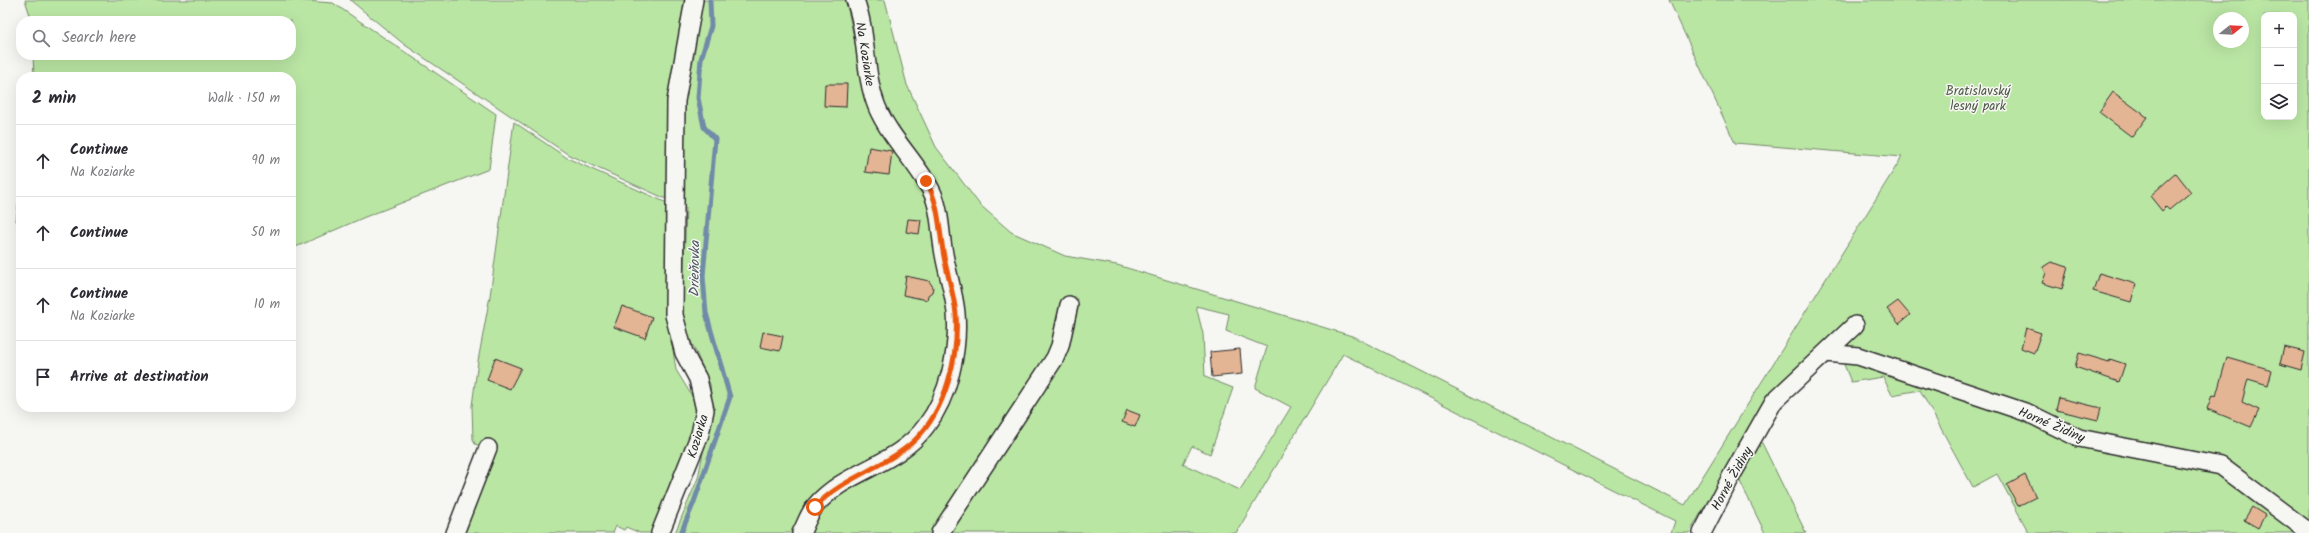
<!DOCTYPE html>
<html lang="en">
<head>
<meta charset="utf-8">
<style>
  :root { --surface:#fff; --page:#f7f7f7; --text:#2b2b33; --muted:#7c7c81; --line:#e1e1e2 }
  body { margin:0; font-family:Kalam,sans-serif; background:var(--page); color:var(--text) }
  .controls { position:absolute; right:12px; top:12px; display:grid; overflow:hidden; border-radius:8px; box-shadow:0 4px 16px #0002 }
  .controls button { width:36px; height:36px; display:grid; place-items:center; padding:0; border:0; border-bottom:1px solid var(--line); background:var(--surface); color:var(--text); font:20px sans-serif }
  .compass { position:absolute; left:2213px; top:12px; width:36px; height:36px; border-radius:50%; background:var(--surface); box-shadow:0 4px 16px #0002; rotate:72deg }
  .stop { position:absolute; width:12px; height:12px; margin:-9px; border:3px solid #ea580c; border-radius:50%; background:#fff }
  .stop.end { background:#ea580c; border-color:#fff; box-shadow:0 1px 4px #0008 }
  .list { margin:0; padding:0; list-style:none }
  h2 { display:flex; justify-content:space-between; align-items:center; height:52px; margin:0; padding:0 16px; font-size:17px }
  h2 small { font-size:13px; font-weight:400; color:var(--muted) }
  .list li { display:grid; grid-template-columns:26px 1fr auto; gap:12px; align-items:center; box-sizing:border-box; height:72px; padding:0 16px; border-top:1px solid var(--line) }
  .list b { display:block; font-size:15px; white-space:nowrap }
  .list p { margin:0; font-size:13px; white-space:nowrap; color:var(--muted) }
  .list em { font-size:13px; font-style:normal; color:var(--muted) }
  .icon { flex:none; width:22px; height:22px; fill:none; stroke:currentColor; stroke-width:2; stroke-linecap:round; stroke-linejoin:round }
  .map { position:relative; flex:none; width:2309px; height:533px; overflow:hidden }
  .search { position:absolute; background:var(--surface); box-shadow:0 4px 16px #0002; left:16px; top:16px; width:280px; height:44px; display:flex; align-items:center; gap:10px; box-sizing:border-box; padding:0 14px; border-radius:16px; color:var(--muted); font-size:15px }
  .panel { position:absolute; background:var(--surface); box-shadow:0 4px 16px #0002; left:16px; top:72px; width:280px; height:340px; border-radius:16px }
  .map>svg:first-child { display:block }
  .green { fill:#bae6a4; stroke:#728868; fill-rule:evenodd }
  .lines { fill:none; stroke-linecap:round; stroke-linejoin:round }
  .stream { stroke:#708ba7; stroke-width:5 }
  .building { fill:#e4b594; stroke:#2b2b2b }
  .minor-casing { stroke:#2b2b2b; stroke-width:20 }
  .minor { stroke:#f6f6f2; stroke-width:17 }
  .route { stroke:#ea580c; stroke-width:5 }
  .labels { text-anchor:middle; stroke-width:3; stroke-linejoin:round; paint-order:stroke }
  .street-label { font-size:13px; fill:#2b2b2b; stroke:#f6f6f2 }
  .park-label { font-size:13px; fill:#4f5a49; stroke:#f6f6f2 }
  .water-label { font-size:14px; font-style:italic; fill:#48535e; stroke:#f6f6f2 }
</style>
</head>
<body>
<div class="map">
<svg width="2309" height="533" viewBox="0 0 2309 533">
  <rect width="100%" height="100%" fill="#f6f6f2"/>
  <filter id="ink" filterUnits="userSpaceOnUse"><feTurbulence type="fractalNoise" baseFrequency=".025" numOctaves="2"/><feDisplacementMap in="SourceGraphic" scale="8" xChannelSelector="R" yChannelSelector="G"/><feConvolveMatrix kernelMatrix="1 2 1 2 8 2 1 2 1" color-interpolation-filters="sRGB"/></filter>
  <g filter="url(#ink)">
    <g class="green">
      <path d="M25,0H292L333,3L496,114L489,169L365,217L291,249V77H34L33,55H291V21H32Z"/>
      <path d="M350,0H846L863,81L906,166L928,204L937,210L885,123L855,0H885L907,85L936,147L980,205L1011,232L1065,256L1117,265L1352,336L1685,505L1902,157L1735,143L1669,0H2309V533H2029L1997,474L1973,487L1920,390L1892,395L1883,377L1851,382L1843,362L1831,361L1779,407L1761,441L1806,533H1765L1731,463L1689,533H1671L1675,521L1343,354L1236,533H675L698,478L712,408L710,384L682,321L686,208L569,155L405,45ZM2264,15H2294V117H2264ZM2219,18H2243V42H2219ZM1196,306L1229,314L1226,331L1267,347L1255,388L1291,407L1240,490L1183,464L1192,446L1210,454L1233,388L1205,377L1203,334Z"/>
      <path d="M514,122L567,158L669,204V324L676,370L700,409L653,533H640L626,527L624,530L616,526L613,533H465L495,451L475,444L473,439L472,406L478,361L490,296Z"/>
      <path d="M21,183V222L16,221Z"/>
    </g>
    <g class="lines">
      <path class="stream" d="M681,533L694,502L730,397L706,313L703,276L715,139L704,127L698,98L701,59L711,26L710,0"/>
    </g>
    <g class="building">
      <path d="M825,84H847L846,107L824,106Z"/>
      <path d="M2113,92L2147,117L2132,137L2099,112Z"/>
      <path d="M869,147L892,151L889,175L865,172Z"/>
      <path d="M2176,173L2191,192L2169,210L2166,207L2162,211L2150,196Z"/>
      <path d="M908,219L921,220L919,234L906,232Z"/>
      <path d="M2051,262L2068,267L2062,289L2042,283L2046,273L2043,267Z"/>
      <path d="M2099,273L2136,284L2131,302L2093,291Z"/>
      <path d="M906,276L929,281L933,287L932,292L928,295L927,300L903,295Z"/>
      <path d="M1898,301L1910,315L1899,324L1887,309Z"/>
      <path d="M622,306L652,317L645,338L614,327Z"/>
      <path d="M2026,328L2041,333L2034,353L2021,348Z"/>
      <path d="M763,332L783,336L780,351L760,347Z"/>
      <path d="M2284,347L2305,352L2301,370L2280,364Z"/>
      <path d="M1240,349L1242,374L1212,377L1210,352Z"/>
      <path d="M2079,353L2109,362L2110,359L2125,364L2119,382L2075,367Z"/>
      <path d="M2227,357L2272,370L2268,385L2248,379L2242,402L2259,410L2251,427L2207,409L2212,395L2216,396Z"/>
      <path d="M495,358L521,368L510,389L487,380Z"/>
      <path d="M2059,398L2101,408L2098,420L2056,410Z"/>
      <path d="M1127,410L1140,415L1135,427L1122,422Z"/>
      <path d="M2025,475L2036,497L2018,506L2007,485Z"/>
      <path d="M2252,507L2265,515L2258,528L2244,520Z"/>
    </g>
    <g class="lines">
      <g class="minor-casing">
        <g id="minor">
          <path d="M1826,353L1858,356L2028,413L2079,438L2221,466L2309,532"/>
          <path d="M455,533L488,448"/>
          <path d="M660,533L700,434L705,410L698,379L684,353L674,315L676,101L694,0"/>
          <path d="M801,533C806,524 809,513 816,505C846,470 897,466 926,426C949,396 959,350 956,313C954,291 946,270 943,248C940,230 940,207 931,190C916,161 890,138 877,107C863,72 868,34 855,0"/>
          <path d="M940,533L1055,358L1060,346L1069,305"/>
          <path d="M1702,533L1733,473L1774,401L1855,325"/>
        </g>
      </g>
      <use href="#minor" class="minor"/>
    </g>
  </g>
  <g class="lines" filter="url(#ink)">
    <path class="route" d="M815,507C843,477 885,468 915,440C946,410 959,356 956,314C954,293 946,272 943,251C939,227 939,203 926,181"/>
  </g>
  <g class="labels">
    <g class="street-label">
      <text transform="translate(866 54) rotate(81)" y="5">Na Koziarke</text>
      <text transform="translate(2052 424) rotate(23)" y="5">Horné Židiny</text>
      <text transform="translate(697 436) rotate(-73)" y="5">Koziarka</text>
      <text transform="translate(1731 478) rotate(-61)" y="5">Horné Židiny</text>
    </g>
    <g class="park-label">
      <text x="1978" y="95">Bratislavský<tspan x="1978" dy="15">lesný park</tspan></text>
    </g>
    <g class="water-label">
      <text transform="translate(694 269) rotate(-89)" y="5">Drieňovka</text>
    </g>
  </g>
</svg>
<div class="controls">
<button>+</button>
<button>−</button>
<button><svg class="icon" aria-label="layers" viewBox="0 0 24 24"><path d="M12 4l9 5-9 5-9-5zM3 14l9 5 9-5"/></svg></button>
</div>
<svg class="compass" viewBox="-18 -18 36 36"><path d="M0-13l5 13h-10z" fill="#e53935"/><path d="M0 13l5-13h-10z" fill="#7c7c81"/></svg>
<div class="stop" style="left:815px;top:507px"></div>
<div class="stop end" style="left:926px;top:181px"></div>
<div class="search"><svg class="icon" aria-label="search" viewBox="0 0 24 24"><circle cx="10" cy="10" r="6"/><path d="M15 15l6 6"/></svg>Search here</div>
<section class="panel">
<h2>2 min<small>Walk · 150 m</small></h2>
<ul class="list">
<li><svg class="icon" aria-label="ahead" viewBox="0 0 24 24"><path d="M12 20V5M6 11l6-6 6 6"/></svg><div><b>Continue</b><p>Na Koziarke</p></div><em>90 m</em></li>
<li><svg class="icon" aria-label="ahead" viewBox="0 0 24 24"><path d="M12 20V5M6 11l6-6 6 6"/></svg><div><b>Continue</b></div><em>50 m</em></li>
<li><svg class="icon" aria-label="ahead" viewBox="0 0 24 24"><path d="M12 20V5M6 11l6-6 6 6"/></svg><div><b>Continue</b><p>Na Koziarke</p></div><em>10 m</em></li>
<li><svg class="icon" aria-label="arrive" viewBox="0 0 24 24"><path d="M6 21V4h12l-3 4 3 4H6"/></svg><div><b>Arrive at destination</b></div></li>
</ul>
</section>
</div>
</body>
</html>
